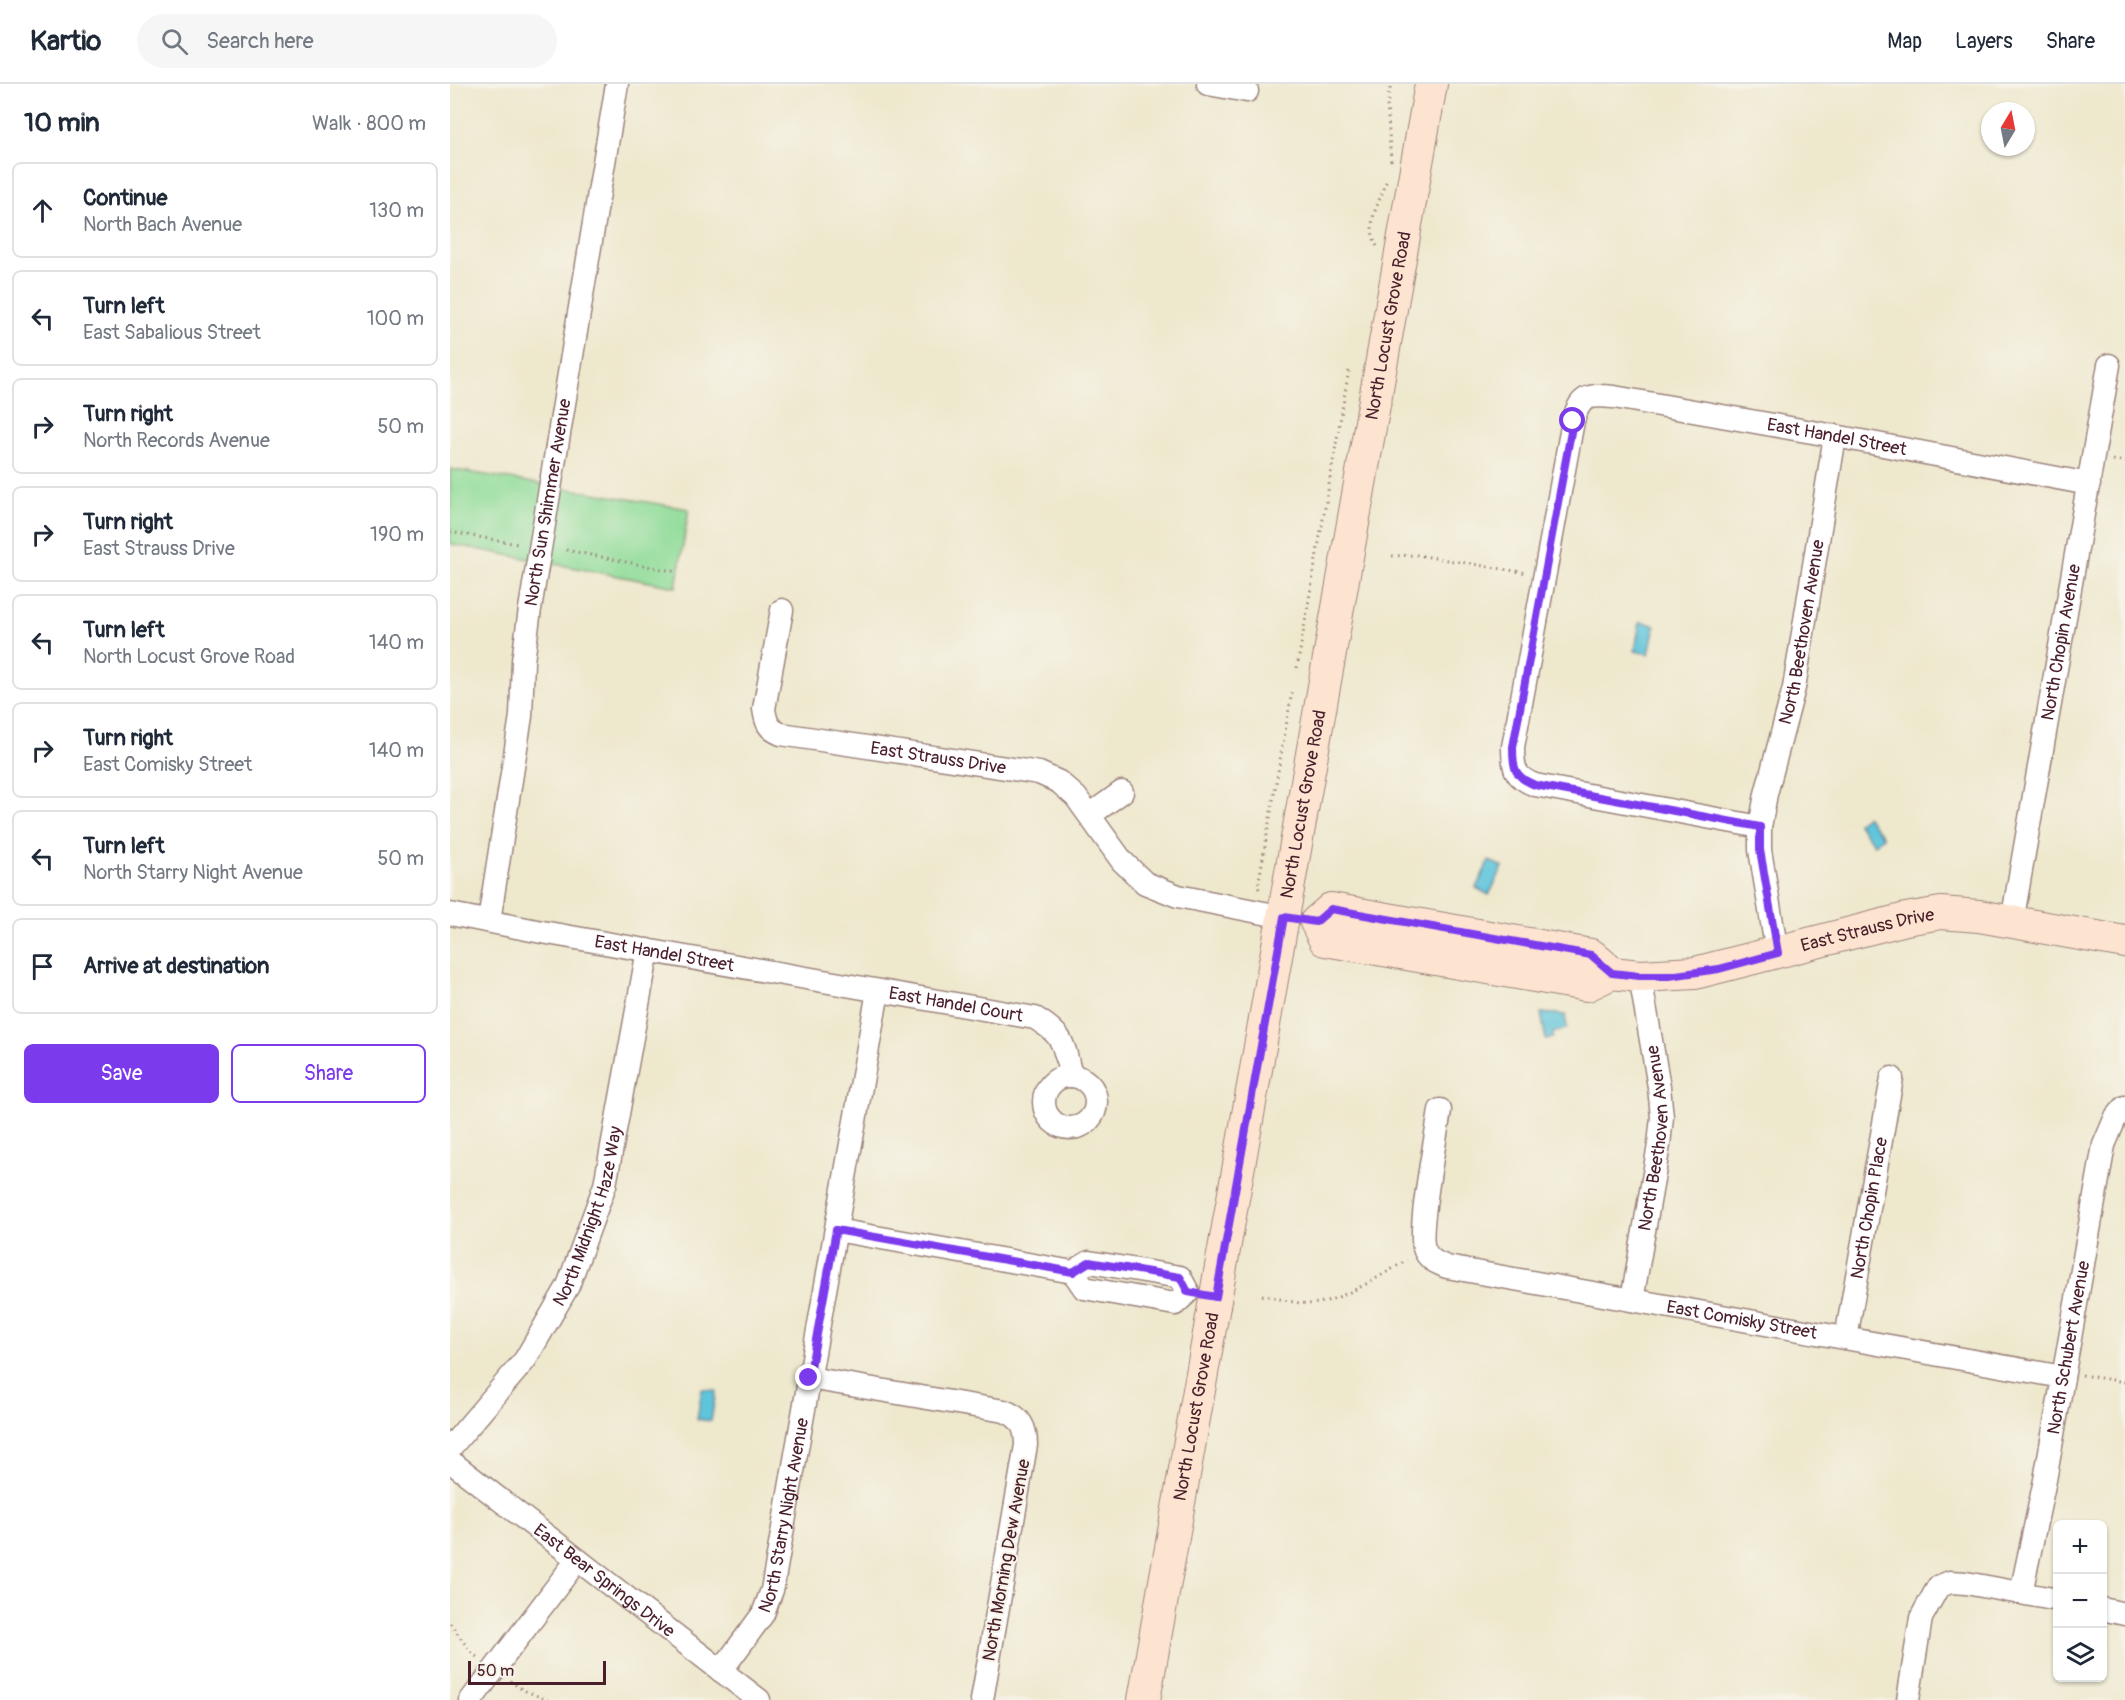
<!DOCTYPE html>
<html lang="en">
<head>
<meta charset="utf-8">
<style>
  :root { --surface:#fff; --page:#f6f6f7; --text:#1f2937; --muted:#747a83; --line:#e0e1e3; --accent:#7c3aed }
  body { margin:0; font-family:Pangolin,sans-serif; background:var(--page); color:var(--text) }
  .controls { position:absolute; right:18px; bottom:18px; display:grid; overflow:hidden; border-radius:9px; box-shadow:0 2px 4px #0004 }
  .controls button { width:54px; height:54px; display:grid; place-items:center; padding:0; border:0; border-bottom:2px solid var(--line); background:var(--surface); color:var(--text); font:30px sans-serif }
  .compass { position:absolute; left:1531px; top:18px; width:54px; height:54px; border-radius:50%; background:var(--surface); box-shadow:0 2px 4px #0004; rotate:10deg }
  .scale { position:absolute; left:18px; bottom:15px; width:138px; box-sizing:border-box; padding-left:6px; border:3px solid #4a1f2b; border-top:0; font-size:16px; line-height:21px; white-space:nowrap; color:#4a1f2b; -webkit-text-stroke:4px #f7f3e8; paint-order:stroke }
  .stop { position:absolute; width:18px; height:18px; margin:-14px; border:4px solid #7c3aed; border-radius:50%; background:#fff }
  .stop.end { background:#7c3aed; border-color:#fff; box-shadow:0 2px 6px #0008 }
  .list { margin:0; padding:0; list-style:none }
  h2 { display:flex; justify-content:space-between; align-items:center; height:78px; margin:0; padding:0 24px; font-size:26px }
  h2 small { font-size:20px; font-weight:400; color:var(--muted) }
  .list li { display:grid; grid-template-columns:39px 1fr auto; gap:18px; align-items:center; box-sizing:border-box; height:96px; margin:0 12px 12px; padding:0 12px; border:2px solid var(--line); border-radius:9px }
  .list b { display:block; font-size:22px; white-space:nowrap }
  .list p { margin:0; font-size:20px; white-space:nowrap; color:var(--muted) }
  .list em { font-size:20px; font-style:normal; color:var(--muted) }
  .actions { display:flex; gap:12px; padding:18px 24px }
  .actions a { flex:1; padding:14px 0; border:2px solid var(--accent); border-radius:9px; text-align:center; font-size:21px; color:var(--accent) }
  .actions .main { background:var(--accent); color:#fff }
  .icon { flex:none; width:33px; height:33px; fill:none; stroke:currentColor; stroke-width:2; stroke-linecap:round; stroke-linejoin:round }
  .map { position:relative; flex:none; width:1675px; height:1616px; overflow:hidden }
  header { display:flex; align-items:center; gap:36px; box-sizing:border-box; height:84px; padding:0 30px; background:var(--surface); border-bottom:2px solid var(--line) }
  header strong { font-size:28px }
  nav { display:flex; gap:33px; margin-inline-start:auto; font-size:21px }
  .search { width:420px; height:54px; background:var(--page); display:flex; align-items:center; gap:15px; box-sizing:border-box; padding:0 21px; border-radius:33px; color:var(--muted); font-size:22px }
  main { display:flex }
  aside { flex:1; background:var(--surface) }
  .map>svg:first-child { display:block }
  .green { fill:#8fdc99; stroke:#6c7e62; stroke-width:1.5 }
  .water { fill:#5ec5db; stroke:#547283; stroke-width:1.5 }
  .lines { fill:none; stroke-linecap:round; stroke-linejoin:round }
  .street-casing { stroke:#9c847c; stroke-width:25 }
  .secondary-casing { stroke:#9c847c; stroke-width:34 }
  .path { stroke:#9c847c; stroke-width:3; stroke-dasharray:1.5 4.5; stroke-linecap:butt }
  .street { stroke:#fff; stroke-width:22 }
  .secondary { stroke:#fde4d1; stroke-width:32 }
  .route { stroke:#7c3aed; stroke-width:8 }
  .labels { text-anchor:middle; stroke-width:4.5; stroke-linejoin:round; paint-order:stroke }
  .street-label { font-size:18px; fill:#4a1f2b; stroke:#f7f3e8 }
</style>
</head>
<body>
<header>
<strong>Kartio</strong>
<div class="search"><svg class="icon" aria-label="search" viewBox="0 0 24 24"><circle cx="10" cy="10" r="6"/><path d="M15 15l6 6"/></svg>Search here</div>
<nav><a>Map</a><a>Layers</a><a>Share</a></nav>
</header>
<main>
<aside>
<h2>10 min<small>Walk · 800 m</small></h2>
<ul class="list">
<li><svg class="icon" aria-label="ahead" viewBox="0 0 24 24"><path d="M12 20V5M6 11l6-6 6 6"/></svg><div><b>Continue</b><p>North Bach Avenue</p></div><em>130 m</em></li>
<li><svg class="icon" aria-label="left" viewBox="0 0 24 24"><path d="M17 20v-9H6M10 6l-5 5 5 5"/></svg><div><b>Turn left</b><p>East Sabalious Street</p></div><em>100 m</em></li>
<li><svg class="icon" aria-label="right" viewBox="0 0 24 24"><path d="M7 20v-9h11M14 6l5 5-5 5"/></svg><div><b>Turn right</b><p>North Records Avenue</p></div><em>50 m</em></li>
<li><svg class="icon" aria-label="right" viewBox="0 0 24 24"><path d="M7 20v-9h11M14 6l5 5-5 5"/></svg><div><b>Turn right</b><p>East Strauss Drive</p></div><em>190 m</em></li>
<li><svg class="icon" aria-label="left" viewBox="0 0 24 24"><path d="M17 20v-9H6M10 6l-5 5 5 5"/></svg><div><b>Turn left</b><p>North Locust Grove Road</p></div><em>140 m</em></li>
<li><svg class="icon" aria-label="right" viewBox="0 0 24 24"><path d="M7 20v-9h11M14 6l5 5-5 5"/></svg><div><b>Turn right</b><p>East Comisky Street</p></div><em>140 m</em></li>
<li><svg class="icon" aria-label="left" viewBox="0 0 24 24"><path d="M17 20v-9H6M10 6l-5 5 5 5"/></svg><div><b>Turn left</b><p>North Starry Night Avenue</p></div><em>50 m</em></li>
<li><svg class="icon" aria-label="arrive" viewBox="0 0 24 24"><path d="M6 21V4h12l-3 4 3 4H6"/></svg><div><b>Arrive at destination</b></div></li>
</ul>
<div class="actions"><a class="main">Save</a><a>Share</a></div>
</aside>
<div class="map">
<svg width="1675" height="1616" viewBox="0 0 1675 1616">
  <rect width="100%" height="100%" fill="#f7f3e8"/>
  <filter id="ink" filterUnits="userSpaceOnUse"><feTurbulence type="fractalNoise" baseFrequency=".0167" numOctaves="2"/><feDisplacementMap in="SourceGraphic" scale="12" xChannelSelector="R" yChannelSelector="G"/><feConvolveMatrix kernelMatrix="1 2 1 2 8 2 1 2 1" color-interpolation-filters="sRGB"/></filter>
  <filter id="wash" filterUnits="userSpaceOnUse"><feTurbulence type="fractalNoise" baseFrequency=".008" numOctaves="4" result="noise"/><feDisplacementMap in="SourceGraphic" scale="24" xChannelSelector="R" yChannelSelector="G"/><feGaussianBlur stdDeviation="1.35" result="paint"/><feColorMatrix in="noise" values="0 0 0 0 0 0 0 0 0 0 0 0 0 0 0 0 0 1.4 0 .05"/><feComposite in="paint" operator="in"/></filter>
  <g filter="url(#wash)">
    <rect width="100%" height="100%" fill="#eee8cd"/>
    <path class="green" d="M0,385L239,425L226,503L0,460Z"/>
    <g class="water">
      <path d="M1190,538L1205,541L1199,570L1185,567Z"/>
      <path d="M1416,732L1433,753L1424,760L1407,739Z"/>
      <path d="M1039,777L1053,783L1039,811L1026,804Z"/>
      <path d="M1091,929L1115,931L1117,944L1103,949V954L1096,956Z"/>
      <path d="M252,1305L266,1307L261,1337L247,1335Z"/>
    </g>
  </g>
  <g filter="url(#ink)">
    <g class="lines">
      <g class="street-casing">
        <g id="street">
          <path d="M758,0L797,7"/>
          <path id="s1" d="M332,526L314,625C316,638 318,645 331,650L589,689L609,698L626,713L672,777L695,799L728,812L834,833"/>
          <path d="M640,731L672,708"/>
          <path id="s2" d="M1310,743L1085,701C1064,693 1063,684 1063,663L1123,337C1131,310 1139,311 1164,313L1385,352L1639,400"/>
          <path id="s3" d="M0,830L92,848L585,934C615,952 613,960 621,992"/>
          <path id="s4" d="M39,837L71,632L73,577L80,525L167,0"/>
          <path id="s5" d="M1562,838L1659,281"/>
          <path id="s6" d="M1327,869L1310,766V743L1316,710L1344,604L1385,352"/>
          <circle cx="620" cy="1018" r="26"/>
          <path id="s7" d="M990,1026C987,1050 966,1150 975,1167C980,1177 988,1179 997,1183L1613,1293"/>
          <path d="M386,1146L623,1188"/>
          <path d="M639,1178L730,1193L738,1208L725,1220L634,1204L623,1188Z"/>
          <path id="s8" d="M1182,1216L1209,1061L1212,1033L1209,1003L1190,892"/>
          <path id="s9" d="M1396,1254L1442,994"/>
          <path d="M359,1294L554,1327C571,1333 576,1344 576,1361L532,1616"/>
          <path id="s10" d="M0,1364L75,1276L118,1202L155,1101L198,866"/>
          <path id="s11" d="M0,1377L309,1616"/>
          <path id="s12" d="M1571,1509L1595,1396L1654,1061L1665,1035L1675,1023"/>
          <path d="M1652,1525L1675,1530"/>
          <path id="s13" d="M271,1587L313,1530L322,1506L428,907"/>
          <path d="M21,1616L127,1476"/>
          <path d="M1458,1616L1471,1534L1488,1503L1500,1498L1516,1499L1608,1516"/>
        </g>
      </g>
      <g class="secondary-casing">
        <g id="secondary">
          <path d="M881,825L1141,871L1162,889L1137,901L875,856L866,838Z"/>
          <path id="s14" d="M1162,889L1190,892L1245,889L1456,835L1491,829L1529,832L1675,858"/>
          <path id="s15" d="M694,1616L981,0"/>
        </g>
      </g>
      <g class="path">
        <path d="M941,77L937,20L941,0"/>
        <path d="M927,162C914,137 930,120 937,95"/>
        <path d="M1663,376L1675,378"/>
        <path d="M0,448L68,460"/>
        <path d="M116,466L227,488"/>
        <path d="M942,472L967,471L1077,489"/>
        <path d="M847,584L899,286"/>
        <path d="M809,805L808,802L842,608"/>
        <path d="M812,1211C829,1214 850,1222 868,1219C896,1214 932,1191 957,1176"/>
        <path d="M1632,1291L1675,1298"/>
        <path d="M0,1539L20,1567L28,1574"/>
        <path d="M60,1597L73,1606L98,1616"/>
      </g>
      <use href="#street" class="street"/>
      <use href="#secondary" class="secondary"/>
    </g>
  </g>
  <g class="lines" filter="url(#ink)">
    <path class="route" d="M359,1294L386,1146L623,1188L639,1178L730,1193L738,1208L766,1213L834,833L866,838L881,825L1141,871L1162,889L1190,892H1219L1269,885L1328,869L1310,766V743L1085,701C1064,693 1063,684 1063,663L1123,337"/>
  </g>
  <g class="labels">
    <g class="street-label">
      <text dy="6" stroke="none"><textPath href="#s15" startOffset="1396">North Locust Grove Road</textPath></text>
      <text dy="6" stroke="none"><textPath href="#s2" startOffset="890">East Handel Street</textPath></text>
      <text dy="6" stroke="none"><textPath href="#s4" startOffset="423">North Sun Shimmer Avenue</textPath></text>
      <text dy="6" stroke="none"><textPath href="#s6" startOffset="327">North Beethoven Avenue</textPath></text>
      <text dy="6" stroke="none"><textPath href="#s5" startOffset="284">North Chopin Avenue</textPath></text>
      <text dy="6" stroke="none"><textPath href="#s1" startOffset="292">East Strauss Drive</textPath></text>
      <text dy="6" stroke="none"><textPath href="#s15" startOffset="910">North Locust Grove Road</textPath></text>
      <text dy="6" stroke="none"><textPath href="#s14" startOffset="261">East Strauss Drive</textPath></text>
      <text dy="6" stroke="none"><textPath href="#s3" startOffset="218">East Handel Street</textPath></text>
      <text dy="6" stroke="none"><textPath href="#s3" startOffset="514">East Handel Court</textPath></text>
      <text dy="6" stroke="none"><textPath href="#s8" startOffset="164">North Beethoven Avenue</textPath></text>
      <text dy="6" stroke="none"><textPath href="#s9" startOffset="132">North Chopin Place</textPath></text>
      <text dy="6" stroke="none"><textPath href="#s10" startOffset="274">North Midnight Haze Way</textPath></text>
      <text dy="6" stroke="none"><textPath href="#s7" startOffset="470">East Comisky Street</textPath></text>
      <text dy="6" stroke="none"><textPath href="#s12" startOffset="250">North Schubert Avenue</textPath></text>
      <text dy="6" stroke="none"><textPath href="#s15" startOffset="298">North Locust Grove Road</textPath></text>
      <text dy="6" stroke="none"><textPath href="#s13" startOffset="172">North Starry Night Avenue</textPath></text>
      <text transform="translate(556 1476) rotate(-80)" y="6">North Morning Dew Avenue</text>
      <text dy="6" stroke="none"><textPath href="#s11" startOffset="195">East Bear Springs Drive</textPath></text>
    </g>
  </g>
</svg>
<div class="controls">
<button>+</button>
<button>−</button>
<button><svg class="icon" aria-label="layers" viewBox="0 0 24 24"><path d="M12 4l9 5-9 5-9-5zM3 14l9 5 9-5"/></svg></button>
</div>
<svg class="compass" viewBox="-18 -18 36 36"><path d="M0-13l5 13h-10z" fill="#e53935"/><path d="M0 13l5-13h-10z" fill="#747a83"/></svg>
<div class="scale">50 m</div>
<div class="stop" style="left:1123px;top:337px"></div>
<div class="stop end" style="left:359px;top:1294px"></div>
</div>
</main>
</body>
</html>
